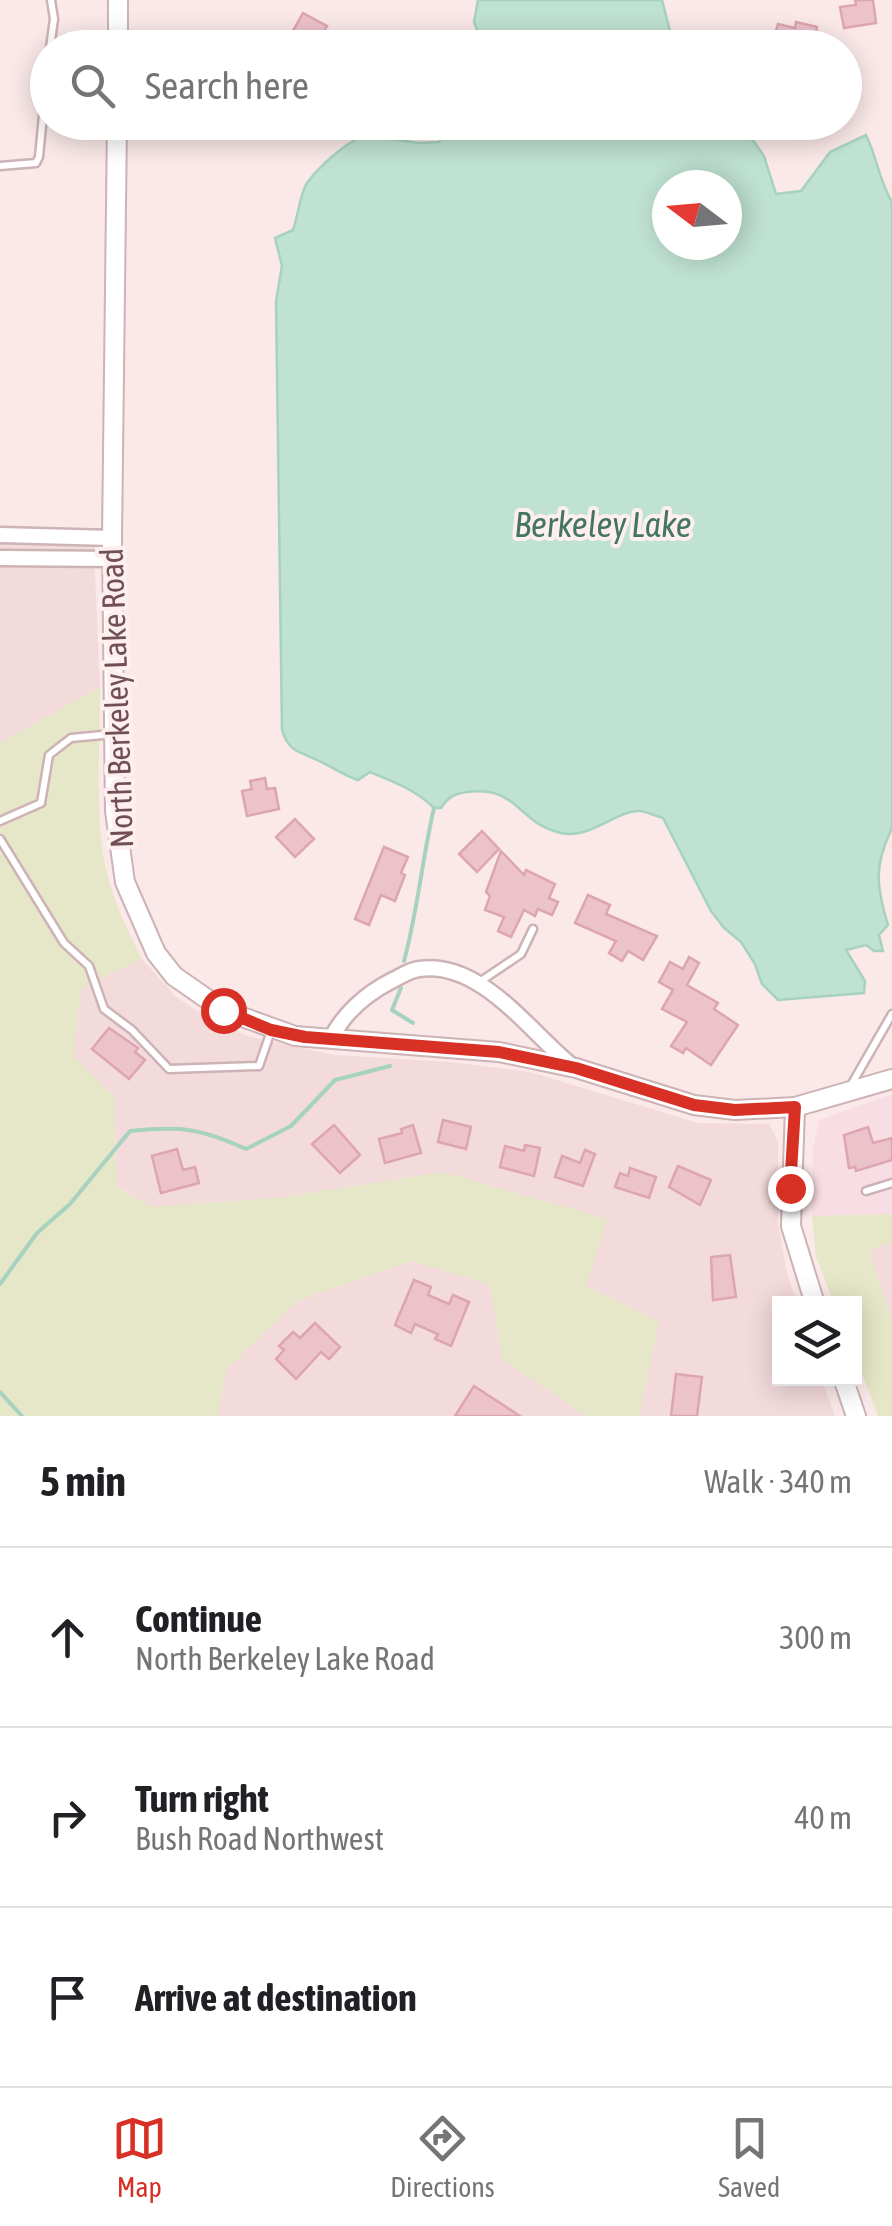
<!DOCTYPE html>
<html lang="en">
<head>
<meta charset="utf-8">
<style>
  :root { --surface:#fff; --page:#f6f6f6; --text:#202124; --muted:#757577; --line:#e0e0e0; --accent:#d93025 }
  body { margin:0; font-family:"Asap Condensed",sans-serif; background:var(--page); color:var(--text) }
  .controls { position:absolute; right:30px; bottom:30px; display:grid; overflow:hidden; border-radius:0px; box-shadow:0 5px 25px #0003 }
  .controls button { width:90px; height:90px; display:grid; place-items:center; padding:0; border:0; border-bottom:2px solid var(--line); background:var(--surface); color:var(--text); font:50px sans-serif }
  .compass { position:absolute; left:652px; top:170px; width:90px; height:90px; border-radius:50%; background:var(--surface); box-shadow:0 5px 25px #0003; rotate:286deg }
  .stop { position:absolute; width:30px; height:30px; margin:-22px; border:8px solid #d93025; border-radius:50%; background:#fff }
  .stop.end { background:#d93025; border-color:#fff; box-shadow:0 2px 10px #0008 }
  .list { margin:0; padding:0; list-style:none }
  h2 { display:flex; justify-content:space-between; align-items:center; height:130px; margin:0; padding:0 40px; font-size:42px }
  h2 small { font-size:32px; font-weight:400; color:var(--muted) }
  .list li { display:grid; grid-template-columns:65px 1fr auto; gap:30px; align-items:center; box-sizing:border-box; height:180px; padding:0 40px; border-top:2px solid var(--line) }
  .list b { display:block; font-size:38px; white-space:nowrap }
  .list p { margin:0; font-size:32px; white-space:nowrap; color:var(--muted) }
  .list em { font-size:32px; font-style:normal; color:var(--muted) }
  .icon { flex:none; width:55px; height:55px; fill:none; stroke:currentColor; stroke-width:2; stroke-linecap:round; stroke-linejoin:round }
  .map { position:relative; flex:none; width:892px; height:1416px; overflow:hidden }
  .search { position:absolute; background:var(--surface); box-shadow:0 5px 25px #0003; left:30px; right:30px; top:30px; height:110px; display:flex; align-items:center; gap:25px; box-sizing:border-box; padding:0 35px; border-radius:55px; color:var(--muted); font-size:38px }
  .sheet { height:670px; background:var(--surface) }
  nav { display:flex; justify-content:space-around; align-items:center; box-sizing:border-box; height:140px; border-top:2px solid var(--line); background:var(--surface); font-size:28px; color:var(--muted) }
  nav a { display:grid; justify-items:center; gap:5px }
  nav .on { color:var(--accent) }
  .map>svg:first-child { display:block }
  .residential { fill:#f3dadb }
  .commercial { fill:#f9dde5 }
  .green { fill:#e6e6c8 }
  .water { fill:#bfe2d2; stroke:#a6d2bf; stroke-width:2.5; fill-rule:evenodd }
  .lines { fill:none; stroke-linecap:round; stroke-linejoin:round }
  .stream { stroke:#a6d2bf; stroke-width:4 }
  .building { fill:#edc3cb; stroke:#dda5b1; stroke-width:2.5 }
  .service-casing { stroke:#cdb2b6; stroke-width:11 }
  .minor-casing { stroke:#cdb2b6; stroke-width:19 }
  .tertiary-casing { stroke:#cdb2b6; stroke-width:22 }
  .service { stroke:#fff; stroke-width:6 }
  .minor { stroke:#fff; stroke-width:14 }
  .tertiary { stroke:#fff; stroke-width:18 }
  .route { stroke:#d93025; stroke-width:12 }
  .labels { text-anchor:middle; stroke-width:8; stroke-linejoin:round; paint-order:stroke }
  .street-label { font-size:32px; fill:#724f57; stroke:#fdefee }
  .water-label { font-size:35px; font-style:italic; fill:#447560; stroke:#fdefee }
</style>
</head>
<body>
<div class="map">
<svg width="892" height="1416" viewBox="0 0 892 1416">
  <rect width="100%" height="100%" fill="#fae9e8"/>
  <g class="residential">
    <path d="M93,532L100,687L0,743V533Z"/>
    <path d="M142,959L176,997L214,1021L250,1037L335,1055L449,1062L530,1072L698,1123L769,1124L778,1141V1222L787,1274L797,1303L780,1304V1378L821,1379L835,1416H639L659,1322L586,1286L606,1219L442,1172L284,1197L151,1207L116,1186L115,1098L73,1057L81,988Z"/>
    <path d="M892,1242V1319L869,1250Z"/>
    <path d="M412,1261L490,1285L502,1359L586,1416H218L226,1370L297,1301Z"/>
  </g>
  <path class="commercial" d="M892,1094V1214L812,1216L813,1148L819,1120Z"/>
  <g class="green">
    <path d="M100,687C101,745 93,817 107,873C114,903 128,931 142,959L81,988L73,1056L115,1098L116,1187L152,1207L284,1197L442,1172L607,1219L586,1286L659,1322L639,1416H586L502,1359L490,1285L412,1261L297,1301L226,1370L218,1416H0V743Z"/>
    <path d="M892,1214V1242L869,1251L892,1319V1416H878L855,1355L854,1304L834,1303L816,1257L812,1216Z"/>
  </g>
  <g class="water">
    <path d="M478,0H662L674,47H484L474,22Z"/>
    <path d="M451,123H741L764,156L776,194L801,191L830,152L866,135C877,157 879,181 892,202V828C874,865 876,886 888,925L879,935L883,951H874L866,945L846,950L865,981L864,993L778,1000L762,984L755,964L741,942L724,928L711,911L663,818C656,816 647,812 640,811C615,810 589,842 557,832C516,820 518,786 467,792C454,794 448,797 441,808H434C416,790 392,781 370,772L358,780C343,775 333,767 319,761C300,751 289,753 282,730L276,301L282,266L275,238L293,230C298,216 300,194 307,183C321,164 343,146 363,135L419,143L439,142ZM667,185H727V245H667Z"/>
  </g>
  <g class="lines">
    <g class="stream">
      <path d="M404,961C418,910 422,859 434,808"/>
      <path d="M401,988L392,1010L413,1023"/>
      <path d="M0,1284L37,1233L70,1204L130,1131C180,1126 200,1128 246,1149L291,1126L335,1080L390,1066"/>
      <path d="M0,1392L22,1416"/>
    </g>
  </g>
  <g class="building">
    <path d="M855,0H873L876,23L844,28L840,7L856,5Z"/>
    <path d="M303,13L327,26L315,48H272L280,33L289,38Z"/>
    <path d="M796,22L817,27L813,47L774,38L778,24L795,28Z"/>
    <path d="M265,778L267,789L275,788L279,809L247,816L242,791L252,789L250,781Z"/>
    <path d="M295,819L314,839L295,857L276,837Z"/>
    <path d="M482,831L499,849L477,872L459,854Z"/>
    <path d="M384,847L408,857L401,873L405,875L395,901L381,895L369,925L355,919Z"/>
    <path d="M501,851L524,875L526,870L555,884L549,898L558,902L552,915L538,909L535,916L524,910L511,937L498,931L504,917L485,910L490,896L486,892Z"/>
    <path d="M588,895L610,905L606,914L657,936L643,960L628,951L622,961L609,953L616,941L575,923Z"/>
    <path d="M689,957L699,963L687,985L718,1003L714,1009L738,1025L711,1065L686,1048L683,1053L671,1046L687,1022L662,1009L673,990L659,982L670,962L683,969Z"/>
    <path d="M109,1028L138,1048L135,1052L145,1060L129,1079L92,1049Z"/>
    <path d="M443,1120L471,1127L466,1149L438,1142Z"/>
    <path d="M334,1125L360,1155L340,1173L312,1144Z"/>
    <path d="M413,1125L421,1153L385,1163L379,1139L402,1133L401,1129Z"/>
    <path d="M868,1127L873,1143L892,1138V1160L856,1171L855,1167L849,1168L844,1135Z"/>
    <path d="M525,1145L540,1148L534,1176L500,1167L505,1146L524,1151Z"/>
    <path d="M177,1149L183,1170L195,1167L199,1183L161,1193L152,1156Z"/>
    <path d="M585,1150L595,1154L583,1186L555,1177L562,1156L580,1163Z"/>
    <path d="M678,1166L711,1180L700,1205L669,1187Z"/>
    <path d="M630,1168L656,1177L649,1198L615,1187L620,1173L628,1176Z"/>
    <path d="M730,1255L736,1297L713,1300L711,1257Z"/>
    <path d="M414,1280L431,1287L428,1295L449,1304L453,1295L469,1302L451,1346L435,1339L438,1334L415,1324L411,1333L395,1325Z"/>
    <path d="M315,1323L340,1347L329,1359L321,1352L296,1379L276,1359L284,1350L279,1346L293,1332L300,1338Z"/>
    <path d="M676,1374L702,1377L697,1416H671Z"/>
    <path d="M474,1386L520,1416H455Z"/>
  </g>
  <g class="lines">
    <g class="service-casing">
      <g id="service">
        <path d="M50,48L54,19L51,0"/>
        <path d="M0,166L36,163L39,157L48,63"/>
        <path d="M0,821L41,803L49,755L71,738L113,734"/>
        <path d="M0,839L64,943L89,966L104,1009L132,1030L169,1069L259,1066L271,1031"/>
        <path d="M478,983L521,954L533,929"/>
        <path d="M850,1087L892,1014"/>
        <path d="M866,1191L892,1183"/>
      </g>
    </g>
    <g class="minor-casing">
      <g id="minor">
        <path d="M0,535L112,538"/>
        <path d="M0,558L112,559"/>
        <path d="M331,1039C343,1014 366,994 391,981C400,977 409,970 419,969C480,960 528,1030 571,1065"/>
      </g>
    </g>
    <g class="tertiary-casing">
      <g id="tertiary">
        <path d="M118,48V0"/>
        <path d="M117,122L112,538L115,811L125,882L156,953L174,976L223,1010L295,1036L499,1052L576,1068L694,1105L735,1110L795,1107L892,1079"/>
        <path d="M795,1107L791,1226L815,1304"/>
        <path d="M843,1378L856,1416"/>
      </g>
    </g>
    <use href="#service" class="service"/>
    <use href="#minor" class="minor"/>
    <use href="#tertiary" class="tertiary"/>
  </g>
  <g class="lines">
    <path class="route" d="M223,1010L271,1030L305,1037L499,1052L576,1068L694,1105L735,1110L795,1107L790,1188"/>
  </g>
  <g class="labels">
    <g class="street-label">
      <text transform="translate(117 698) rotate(-92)" y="11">North Berkeley Lake Road</text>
    </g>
    <g class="water-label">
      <text x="603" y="537">Berkeley Lake</text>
    </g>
  </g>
</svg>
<div class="controls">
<button><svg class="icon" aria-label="layers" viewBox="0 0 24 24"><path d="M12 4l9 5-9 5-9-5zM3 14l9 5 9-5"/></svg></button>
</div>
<svg class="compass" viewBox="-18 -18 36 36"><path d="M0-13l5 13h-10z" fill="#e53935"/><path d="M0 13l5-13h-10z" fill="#757577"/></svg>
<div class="stop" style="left:223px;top:1010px"></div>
<div class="stop end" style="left:790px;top:1188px"></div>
<div class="search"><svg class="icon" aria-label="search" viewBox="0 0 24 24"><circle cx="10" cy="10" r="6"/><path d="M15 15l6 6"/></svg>Search here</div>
</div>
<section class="sheet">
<h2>5 min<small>Walk · 340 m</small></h2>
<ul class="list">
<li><svg class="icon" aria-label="ahead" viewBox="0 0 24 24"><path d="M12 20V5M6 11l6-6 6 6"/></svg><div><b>Continue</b><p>North Berkeley Lake Road</p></div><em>300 m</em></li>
<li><svg class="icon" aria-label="right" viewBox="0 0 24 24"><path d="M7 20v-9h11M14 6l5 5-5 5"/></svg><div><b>Turn right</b><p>Bush Road Northwest</p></div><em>40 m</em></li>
<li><svg class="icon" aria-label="arrive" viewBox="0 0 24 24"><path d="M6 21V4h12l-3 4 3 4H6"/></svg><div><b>Arrive at destination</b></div></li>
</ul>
</section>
<nav>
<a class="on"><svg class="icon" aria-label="map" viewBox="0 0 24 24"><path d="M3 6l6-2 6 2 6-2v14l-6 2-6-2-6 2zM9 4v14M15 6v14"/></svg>Map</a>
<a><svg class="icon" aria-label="directions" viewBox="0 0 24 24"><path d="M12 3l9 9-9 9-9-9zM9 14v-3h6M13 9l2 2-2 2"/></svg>Directions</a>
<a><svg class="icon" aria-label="saved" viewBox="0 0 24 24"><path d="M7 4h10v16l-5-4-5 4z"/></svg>Saved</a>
</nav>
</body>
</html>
